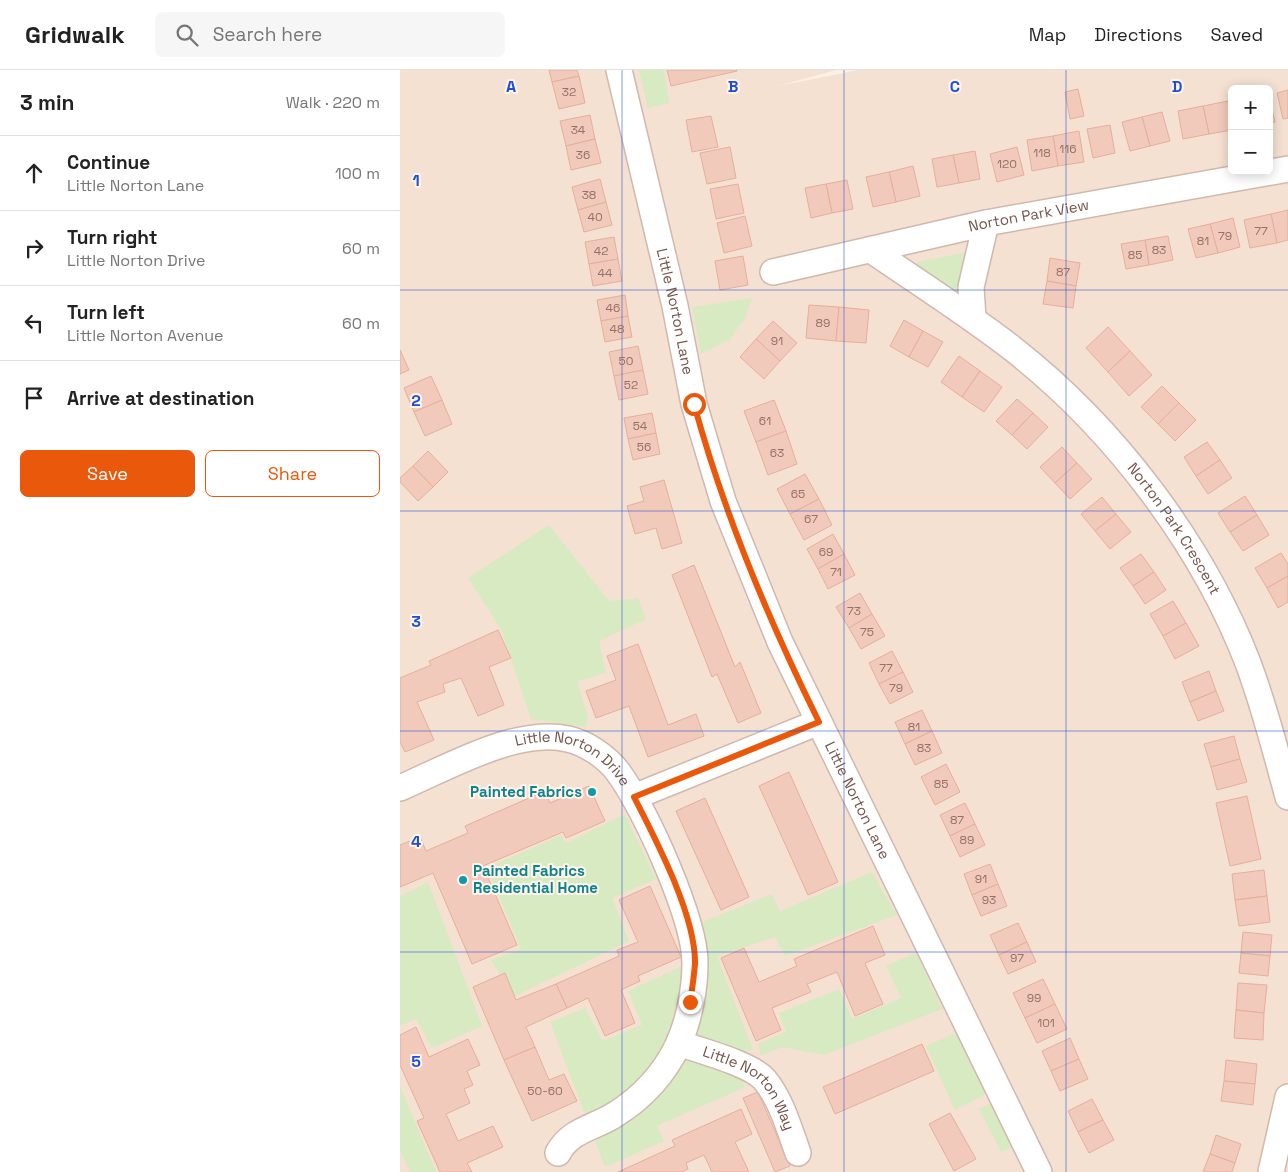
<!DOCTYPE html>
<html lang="en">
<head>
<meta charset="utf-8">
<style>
  :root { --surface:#fff; --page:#f6f6f6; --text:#222; --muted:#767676; --line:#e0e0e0; --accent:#ea580c }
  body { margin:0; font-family:"Space Grotesk",sans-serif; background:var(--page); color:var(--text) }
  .controls { position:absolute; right:15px; top:15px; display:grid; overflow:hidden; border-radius:8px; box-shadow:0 2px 12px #0003 }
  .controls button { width:45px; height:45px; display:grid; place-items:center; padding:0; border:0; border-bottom:1px solid var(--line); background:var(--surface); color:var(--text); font:25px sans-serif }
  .stop { position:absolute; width:15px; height:15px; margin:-11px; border:4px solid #ea580c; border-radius:50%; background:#fff }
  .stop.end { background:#ea580c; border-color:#fff; box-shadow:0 1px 5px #0008 }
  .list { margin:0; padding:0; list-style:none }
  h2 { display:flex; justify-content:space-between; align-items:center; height:65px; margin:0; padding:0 20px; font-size:21px }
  h2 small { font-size:16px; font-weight:400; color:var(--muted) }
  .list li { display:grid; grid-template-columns:32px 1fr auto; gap:15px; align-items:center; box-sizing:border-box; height:75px; padding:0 20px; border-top:1px solid var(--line) }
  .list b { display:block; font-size:19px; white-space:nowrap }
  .list p { margin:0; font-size:16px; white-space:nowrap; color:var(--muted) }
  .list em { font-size:16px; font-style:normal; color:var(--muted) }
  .actions { display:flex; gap:10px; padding:15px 20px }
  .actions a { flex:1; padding:11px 0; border:1px solid var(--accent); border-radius:8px; text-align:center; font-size:18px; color:var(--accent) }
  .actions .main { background:var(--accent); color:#fff }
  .icon { flex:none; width:28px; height:28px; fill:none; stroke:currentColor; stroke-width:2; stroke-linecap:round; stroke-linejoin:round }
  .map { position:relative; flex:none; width:888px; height:1102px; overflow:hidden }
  header { display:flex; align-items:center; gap:30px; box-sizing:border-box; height:70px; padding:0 25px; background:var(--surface); border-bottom:1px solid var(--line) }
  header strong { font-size:24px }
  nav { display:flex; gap:28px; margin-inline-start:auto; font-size:18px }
  .search { width:350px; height:45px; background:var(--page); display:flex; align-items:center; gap:12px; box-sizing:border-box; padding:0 18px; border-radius:8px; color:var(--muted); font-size:19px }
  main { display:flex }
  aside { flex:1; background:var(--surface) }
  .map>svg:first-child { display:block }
  .residential { fill:#f4e1d2; fill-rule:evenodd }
  .green { fill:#d7eac2 }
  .building { fill:#f2cabb; stroke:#e5af9b }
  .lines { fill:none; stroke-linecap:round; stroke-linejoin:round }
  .minor-casing { stroke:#d0b8ad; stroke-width:28 }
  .minor { stroke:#fff; stroke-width:25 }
  .route { stroke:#ea580c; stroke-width:6 }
  .grid { fill:none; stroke:#1d4ed8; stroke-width:1; stroke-opacity:0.55 }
  .culture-dot { fill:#0f9aa8; stroke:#fff4ea; stroke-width:2 }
  .labels { text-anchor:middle; stroke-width:4; stroke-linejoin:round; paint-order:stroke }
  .number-label { font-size:12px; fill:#947266 }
  .street-label { font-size:15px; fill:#755449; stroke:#fff4ea }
  .culture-label { font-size:15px; font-weight:bold; fill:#0d838f; stroke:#fff4ea; text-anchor:end }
  .grid-label { font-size:16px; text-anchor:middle; font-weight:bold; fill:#1d4ed8; stroke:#fff4ea; stroke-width:4; stroke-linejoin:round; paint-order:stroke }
</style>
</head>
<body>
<header>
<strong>Gridwalk</strong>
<div class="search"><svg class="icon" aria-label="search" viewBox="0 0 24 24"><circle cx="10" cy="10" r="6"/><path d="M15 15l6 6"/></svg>Search here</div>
<nav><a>Map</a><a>Directions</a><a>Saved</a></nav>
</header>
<main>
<aside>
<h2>3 min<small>Walk · 220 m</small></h2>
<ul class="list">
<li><svg class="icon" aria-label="ahead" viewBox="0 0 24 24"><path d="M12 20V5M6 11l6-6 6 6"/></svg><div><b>Continue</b><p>Little Norton Lane</p></div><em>100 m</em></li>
<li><svg class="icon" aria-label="right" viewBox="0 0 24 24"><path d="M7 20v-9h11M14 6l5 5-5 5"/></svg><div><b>Turn right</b><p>Little Norton Drive</p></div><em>60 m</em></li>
<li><svg class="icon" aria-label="left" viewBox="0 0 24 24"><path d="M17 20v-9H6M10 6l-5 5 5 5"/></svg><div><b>Turn left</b><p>Little Norton Avenue</p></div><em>60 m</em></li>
<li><svg class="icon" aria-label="arrive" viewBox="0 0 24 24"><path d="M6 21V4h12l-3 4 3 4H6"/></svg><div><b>Arrive at destination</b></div></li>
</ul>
<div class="actions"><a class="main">Save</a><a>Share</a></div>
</aside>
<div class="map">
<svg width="888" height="1102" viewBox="0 0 888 1102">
  <rect width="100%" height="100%" fill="#fcf0e3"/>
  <path class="residential" d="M0,0H436L378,16L459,0H888V1102H0ZM832,19H869V101H832Z"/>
  <g class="green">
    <path d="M239,0H264L269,33L248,38Z"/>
    <path d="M567,182L561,225L513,193Z"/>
    <path d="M352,228L345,248L330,269L301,284L292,237Z"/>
    <path d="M149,455L209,531L238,528L246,549L199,571L206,603L177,611L188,647L185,657L131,649L101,559L68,508Z"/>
    <path d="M225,744L256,809L212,828L229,871L113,927L91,890L121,879L87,798L161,765L166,773Z"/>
    <path d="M472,802L497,845L385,886L375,867L317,886L353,980L332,985L345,1017L257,1056L264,1071L205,1097L150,952L185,938L203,971L242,955L228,921L302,887L303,852L372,824L380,841Z"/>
    <path d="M28,812L82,956L32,978L16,949L0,956V826Z"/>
    <path d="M516,883L542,939L424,985L382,977L361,986L358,974L386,962L379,943L439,919L452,949L501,928L486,896Z"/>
    <path d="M558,962L588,1023L555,1040L526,976Z"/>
    <path d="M0,1016L36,1102H10L0,1080Z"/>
    <path d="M591,1033L613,1077L601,1082L579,1039Z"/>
  </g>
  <g class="building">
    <path d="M149,0H177L179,6L152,12Z"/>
    <path d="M267,0H337V1L271,16Z"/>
    <path d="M179,6L185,33L159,39L152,12Z"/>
    <path d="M678,19L684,46L670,49L665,22Z"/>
    <path d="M888,20V48L883,49L877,23Z"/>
    <path d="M869,27L875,52L869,53Z"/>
    <path d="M828,31L832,60L809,64L803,36Z"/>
    <path d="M803,36L809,64L783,69L778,41Z"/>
    <path d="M762,42L770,71L750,76L742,47Z"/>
    <path d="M190,45L195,69L166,76L160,51Z"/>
    <path d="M311,46L318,77L292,82L286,50Z"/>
    <path d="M742,47L750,76L730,81L722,52Z"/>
    <path d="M710,55L715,83L693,88L687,59Z"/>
    <path d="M679,61L684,92L658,96L653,66Z"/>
    <path d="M653,66L658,96L632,101L627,70Z"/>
    <path d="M195,69L201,93L171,100L166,76Z"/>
    <path d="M330,77L336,108L307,114L300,83Z"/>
    <path d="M617,77L624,105L597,112L590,84Z"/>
    <path d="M575,81L580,109L559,113L553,85Z"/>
    <path d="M553,85L559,113L537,117L532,89Z"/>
    <path d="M513,96L520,126L496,132L489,102Z"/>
    <path d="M489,102L496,132L473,137L466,107Z"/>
    <path d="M200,109L206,132L178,140L172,117Z"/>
    <path d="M447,110L453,139L432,143L426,114Z"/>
    <path d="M338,114L344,143L316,149L310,119Z"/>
    <path d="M426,114L432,143L411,148L405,118Z"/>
    <path d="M206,132L212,155L184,162L178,140Z"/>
    <path d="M888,140V170L877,173L871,144Z"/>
    <path d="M871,144L877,173L850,178L844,150Z"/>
    <path d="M345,146L352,176L324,183L317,153Z"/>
    <path d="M833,148L840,177L818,183L810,154Z"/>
    <path d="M810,154L818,183L796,188L788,159Z"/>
    <path d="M768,166L773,190L749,195L745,170Z"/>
    <path d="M214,167L218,189L189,194L185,172Z"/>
    <path d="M745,170L749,195L726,199L721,174Z"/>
    <path d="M343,186L348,215L320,220L315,191Z"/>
    <path d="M650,188L680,193L676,216L647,211Z"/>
    <path d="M218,189L222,211L193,216L189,194Z"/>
    <path d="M647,211L676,216L673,238L643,234Z"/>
    <path d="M225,225L228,246L201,251L197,230Z"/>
    <path d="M409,235L439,237L436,271L406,268Z"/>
    <path d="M439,237L469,240L466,273L436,271Z"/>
    <path d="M228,246L232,267L205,272L201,251Z"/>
    <path d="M504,250L523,261L509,287L490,276Z"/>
    <path d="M373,251L397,273L380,291L356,269Z"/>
    <path d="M708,257L730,281L708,302L686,278Z"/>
    <path d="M523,261L543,272L528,297L509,287Z"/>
    <path d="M356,269L380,291L364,309L340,287Z"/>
    <path d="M238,276L243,300L214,306L209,282Z"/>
    <path d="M0,280L9,300L0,304Z"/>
    <path d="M730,281L752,305L729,326L708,302Z"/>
    <path d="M559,286L580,301L562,327L541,312Z"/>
    <path d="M243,300L248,324L219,330L214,306Z"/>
    <path d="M580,301L602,317L584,342L562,327Z"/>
    <path d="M31,306L42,330L14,342L4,318Z"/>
    <path d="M762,316L779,333L758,354L741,337Z"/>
    <path d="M617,329L633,343L612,365L596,351Z"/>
    <path d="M42,330L52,354L25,366L14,342Z"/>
    <path d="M374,330L386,361L356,372L344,341Z"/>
    <path d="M779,333L796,350L775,371L758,354Z"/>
    <path d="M252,343L256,363L228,369L224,348Z"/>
    <path d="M633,343L648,357L627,379L612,365Z"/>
    <path d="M386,361L397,394L368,405L356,372Z"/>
    <path d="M256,363L260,384L233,390L228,369Z"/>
    <path d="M807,372L820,390L796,406L784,387Z"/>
    <path d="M662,377L677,393L655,413L640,397Z"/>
    <path d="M28,381L48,402L33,417L13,396Z"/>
    <path d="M820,390L832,408L808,424L796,406Z"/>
    <path d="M677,393L692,409L670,429L655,413Z"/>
    <path d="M13,396L33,417L18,431L0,412V408Z"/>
    <path d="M405,404L419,429L390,444L377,419Z"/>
    <path d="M264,410L282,473L262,479L256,458L235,464L227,436L244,431L240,417Z"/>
    <path d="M845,426L857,445L830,462L818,443Z"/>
    <path d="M702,427L716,444L695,461L681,444Z"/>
    <path d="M419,429L432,455L404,470L390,444Z"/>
    <path d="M716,444L731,462L710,479L695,461Z"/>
    <path d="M857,445L869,465L843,481L830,462Z"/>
    <path d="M433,464L444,484L418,499L407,479Z"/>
    <path d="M881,483L888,494V506L867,518L855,498Z"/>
    <path d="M444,484L455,505L428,519L418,499Z"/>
    <path d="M741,484L754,502L733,516L720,498Z"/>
    <path d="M294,495L335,597L340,592L361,643L338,653L317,604L312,607L272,505Z"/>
    <path d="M754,502L766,520L745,534L733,516Z"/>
    <path d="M888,506V532L878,538L867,518Z"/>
    <path d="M460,523L472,544L449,558L436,537Z"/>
    <path d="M773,531L786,553L763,566L750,544Z"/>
    <path d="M472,544L485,566L461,579L449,558Z"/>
    <path d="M786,553L799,576L775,589L763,566Z"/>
    <path d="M98,560L111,588L89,597L104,635L78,646L61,608L43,614L45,622L17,632L34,670L5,682L0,672V608L31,595L29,591Z"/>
    <path d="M238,574L268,655L296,644L304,666L248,687L229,636L196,648L186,621L216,610L207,586Z"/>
    <path d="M492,581L503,602L479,614L469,593Z"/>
    <path d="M809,601L816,621L790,632L782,612Z"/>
    <path d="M503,602L513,622L490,634L479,614Z"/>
    <path d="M816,621L824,641L798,651L790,632Z"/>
    <path d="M522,640L532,661L505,674L495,652Z"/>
    <path d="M532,661L542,683L515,695L505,674Z"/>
    <path d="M834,666L840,689L811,697L804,674Z"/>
    <path d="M840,689L847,712L817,720L811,697Z"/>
    <path d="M546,694L560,722L535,735L521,707Z"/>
    <path d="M389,702L438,812L408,825L359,716Z"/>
    <path d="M189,716L205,751L166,768L163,762L83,796L117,875L72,894L33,803L0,817V775L20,767L26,781L68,763L65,756L145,721L150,733Z"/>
    <path d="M847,726L861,789L830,796L816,733Z"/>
    <path d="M305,728L349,827L321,840L276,741Z"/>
    <path d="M565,733L575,754L550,766L540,745Z"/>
    <path d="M575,754L585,775L560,787L550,766Z"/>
    <path d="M590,794L598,814L572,825L564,804Z"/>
    <path d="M864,800L867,826L835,830L832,804Z"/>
    <path d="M598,814L607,836L581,846L572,825Z"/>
    <path d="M250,816L281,887L238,906L240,911L221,920L235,953L205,966L188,928L167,938L156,914L219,886L217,880L238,872L219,830Z"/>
    <path d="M867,826L870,852L839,856L835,830Z"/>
    <path d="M618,853L627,872L599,885L590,865Z"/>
    <path d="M473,856L485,885L465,893L483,934L455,946L437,902L407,914L411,922L372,938L381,960L356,971L321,888L344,878L359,912L397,896L394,889Z"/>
    <path d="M843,862L872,865L870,886L841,883Z"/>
    <path d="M627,872L636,892L608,904L599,885Z"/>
    <path d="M841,883L870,886L868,906L839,903Z"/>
    <path d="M105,903L116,930L156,914L167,938L126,957L135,977L104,990L73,917Z"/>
    <path d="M643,909L655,934L625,948L613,923Z"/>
    <path d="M838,913L867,915L864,943L836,940Z"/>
    <path d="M655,934L667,959L637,973L625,948Z"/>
    <path d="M836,940L864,943L863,970L834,968Z"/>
    <path d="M16,957L29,987L68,969L80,995L67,1001L73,1015L64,1019L70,1033L46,1044L58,1071L93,1056L103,1077L67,1093L72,1102H40L17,1051L24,1048L0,995V965Z"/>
    <path d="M670,968L679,989L651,1001L642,981Z"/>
    <path d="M522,974L534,1001L435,1044L423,1017Z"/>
    <path d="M135,977L149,1010L164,1004L177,1031L132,1051L104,990Z"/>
    <path d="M679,989L688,1009L660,1021L651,1001Z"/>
    <path d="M826,990L857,994L855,1014L824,1011Z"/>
    <path d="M824,1011L855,1014L853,1035L821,1031Z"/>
    <path d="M358,1022L390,1096L375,1102L343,1028Z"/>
    <path d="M692,1029L703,1050L678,1062L668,1041Z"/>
    <path d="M341,1039L352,1064L335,1072L349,1102H312L304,1085L286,1093L288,1099L282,1102H218L275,1076L272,1070Z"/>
    <path d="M550,1043L576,1089L554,1101L529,1054Z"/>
    <path d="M703,1050L714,1070L689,1083L678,1062Z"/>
    <path d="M816,1065L841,1074L835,1093L810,1084Z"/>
    <path d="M810,1084L835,1093L832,1102H803Z"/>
  </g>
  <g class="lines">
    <g class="minor-casing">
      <g id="minor">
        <path id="s1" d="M219,0L275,236L294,334L323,431L380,572L639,1102"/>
        <path id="s2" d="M471,180C519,213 568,244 613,279C714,358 802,474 848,593C864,636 876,682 888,727"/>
        <path id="s3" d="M373,202L586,153L888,99"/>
        <path d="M573,249L571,217L586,153"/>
        <path id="s4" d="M0,718C47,698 117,657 168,669C186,673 207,687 218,702C245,738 295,849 295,893C295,919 289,951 278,975C264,1004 243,1027 216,1044C195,1058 171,1059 158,1083"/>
        <path d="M234,727L419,652"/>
        <path id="s5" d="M279,973C300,981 349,993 364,1009C381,1029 389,1058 398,1083"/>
        <path d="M871,1102L888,1027"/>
      </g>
    </g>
    <use href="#minor" class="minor"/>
  </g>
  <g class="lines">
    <path class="route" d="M290,932C292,920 294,907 295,894C296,846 256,770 234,727L419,652C368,549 324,444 294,334"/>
  </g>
  <path class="grid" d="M222,0V1102M444,0V1102M666,0V1102M0,220H888M0,441H888M0,661H888M0,882H888"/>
  <g class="culture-dot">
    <circle cx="192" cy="722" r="5"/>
    <circle cx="63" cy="810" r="5"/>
  </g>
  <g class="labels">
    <g class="number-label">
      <text x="169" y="26">32</text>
      <text x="178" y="64">34</text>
      <text x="668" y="83">116</text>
      <text x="642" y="87">118</text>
      <text x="183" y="89">36</text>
      <text x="607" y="98">120</text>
      <text x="189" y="129">38</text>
      <text x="195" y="151">40</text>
      <text x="861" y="165">77</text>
      <text x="825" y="170">79</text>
      <text x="803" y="175">81</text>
      <text x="759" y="184">83</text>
      <text x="201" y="185">42</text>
      <text x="735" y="189">85</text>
      <text x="663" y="206">87</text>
      <text x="205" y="207">44</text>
      <text x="213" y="242">46</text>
      <text x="423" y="257">89</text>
      <text x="217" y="263">48</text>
      <text x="377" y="275">91</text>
      <text x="226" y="295">50</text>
      <text x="231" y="319">52</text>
      <text x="365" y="355">61</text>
      <text x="240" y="360">54</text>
      <text x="244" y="381">56</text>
      <text x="377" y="387">63</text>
      <text x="398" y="428">65</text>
      <text x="411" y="453">67</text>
      <text x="426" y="486">69</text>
      <text x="436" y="506">71</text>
      <text x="454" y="545">73</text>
      <text x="467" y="566">75</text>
      <text x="486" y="602">77</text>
      <text x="496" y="622">79</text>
      <text x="514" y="661">81</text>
      <text x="524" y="682">83</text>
      <text x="541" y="718">85</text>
      <text x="557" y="754">87</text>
      <text x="567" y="774">89</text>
      <text x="581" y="813">91</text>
      <text x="589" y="834">93</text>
      <text x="617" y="892">97</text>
      <text x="634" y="932">99</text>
      <text x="646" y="957">101</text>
      <text x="145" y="1025">50-60</text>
    </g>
    <g class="street-label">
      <text dy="5" stroke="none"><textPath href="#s3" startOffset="262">Norton Park View</textPath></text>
      <text dy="5" stroke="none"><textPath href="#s1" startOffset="248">Little Norton Lane</textPath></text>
      <text dy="5" stroke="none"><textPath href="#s2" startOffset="416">Norton Park Crescent</textPath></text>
      <text dy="5" stroke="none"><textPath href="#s4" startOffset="189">Little Norton Drive</textPath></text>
      <text dy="5" stroke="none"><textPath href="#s1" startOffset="772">Little Norton Lane</textPath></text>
      <text dy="5" stroke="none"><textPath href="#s5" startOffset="88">Little Norton Way</textPath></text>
    </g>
    <g class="culture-label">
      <text x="182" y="727">Painted Fabrics</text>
      <text x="73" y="806" text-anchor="start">Painted Fabrics<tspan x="73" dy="17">Residential Home</tspan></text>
    </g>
  </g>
  <g class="grid-label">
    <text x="111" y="22">A</text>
    <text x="333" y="22">B</text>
    <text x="555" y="22">C</text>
    <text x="777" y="22">D</text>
    <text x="16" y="116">1</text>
    <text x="16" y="336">2</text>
    <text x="16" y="557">3</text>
    <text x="16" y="777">4</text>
    <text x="16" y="997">5</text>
  </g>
</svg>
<div class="controls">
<button>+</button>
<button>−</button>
</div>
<div class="stop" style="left:294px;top:334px"></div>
<div class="stop end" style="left:290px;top:932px"></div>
</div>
</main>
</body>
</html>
